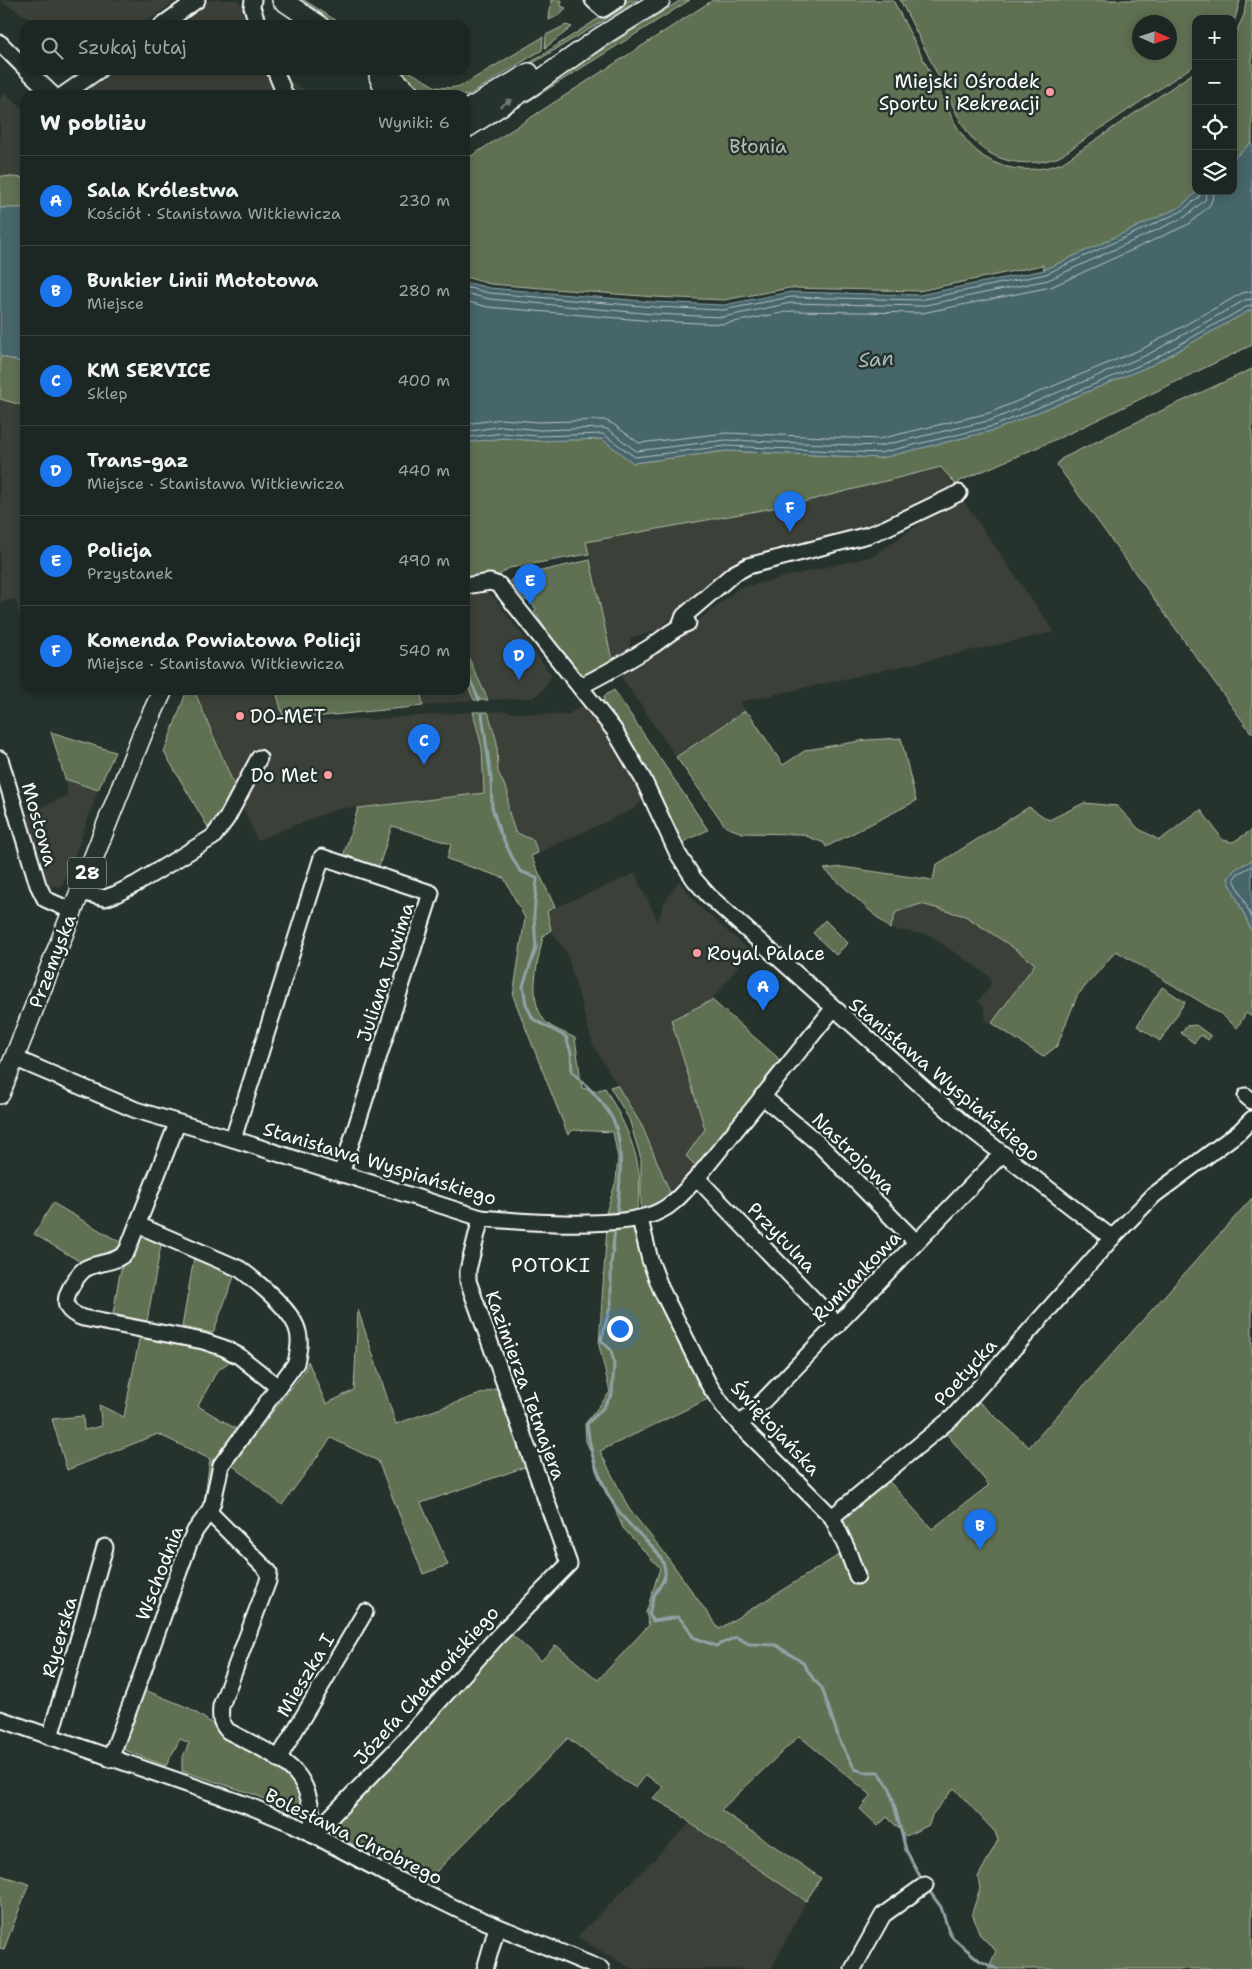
<!DOCTYPE html>
<html lang="pl">
<head>
<meta charset="utf-8">
<style>
  :root { --surface:#1c2622; --page:#252e2a; --text:#f1f3f6; --muted:#a0a5a5; --line:#3a4340; --accent:#1a73e8 }
  body { margin:0; font-family:"Shantell Sans",sans-serif; background:var(--page); color:var(--text) }
  .controls { position:absolute; right:15px; top:15px; display:grid; overflow:hidden; border-radius:10px; box-shadow:0 2px 12px #0003 }
  .controls button { width:45px; height:45px; display:grid; place-items:center; padding:0; border:0; border-bottom:1px solid var(--line); background:var(--surface); color:var(--text); font:25px sans-serif }
  .compass { position:absolute; left:1132px; top:15px; width:45px; height:45px; border-radius:50%; background:var(--surface); box-shadow:0 2px 12px #0003; rotate:93deg }
  .you { position:absolute; left:619px; top:1328px; width:18px; height:18px; margin:-12px; border:4px solid #fff; border-radius:50%; background:#1a73e8; box-shadow:0 0 0 8px #1a73e833 }
  .badge { display:grid; place-items:center; width:32px; height:32px; border-radius:50%; background:var(--accent); color:#fff; font-size:16px; font-weight:700 }
  .pin { position:absolute; translate:-50% -41px; filter:drop-shadow(0 1px 2px #0008) }
  .pin::after { content:''; position:absolute; top:26px; width:18px; height:15px; background:inherit; clip-path:polygon(0 0,100% 0,50% 100%) }
  .list { margin:0; padding:0; list-style:none }
  h2 { display:flex; justify-content:space-between; align-items:center; height:65px; margin:0; padding:0 20px; font-size:21px }
  h2 small { font-size:16px; font-weight:400; color:var(--muted) }
  .list li { display:grid; grid-template-columns:32px 1fr auto; gap:15px; align-items:center; box-sizing:border-box; height:90px; padding:0 20px; border-top:1px solid var(--line) }
  .list b { display:block; font-size:19px; white-space:nowrap }
  .list p { margin:0; font-size:16px; white-space:nowrap; color:var(--muted) }
  .list em { font-size:16px; font-style:normal; color:var(--muted) }
  .icon { flex:none; width:28px; height:28px; fill:none; stroke:currentColor; stroke-width:2; stroke-linecap:round; stroke-linejoin:round }
  .map { position:relative; flex:none; width:1252px; height:1969px; overflow:hidden }
  .search { position:absolute; background:var(--surface); box-shadow:0 2px 12px #0003; left:20px; top:20px; width:450px; height:55px; display:flex; align-items:center; gap:12px; box-sizing:border-box; padding:0 18px; border-radius:15px; color:var(--muted); font-size:19px }
  .panel { position:absolute; background:var(--surface); box-shadow:0 2px 12px #0003; left:20px; top:90px; width:450px; height:605px; border-radius:15px }
  .map>svg:first-child { display:block }
  .built { fill:#3a4039 }
  .green { fill:#607152; stroke:#b0b8a8; fill-rule:evenodd }
  .water { fill:#46666c; stroke:#90a3a7 }
  .lines { fill:none; stroke-linecap:round; stroke-linejoin:round }
  .shore { stroke:#b5c2c4; stroke-width:1 }
  .stream { stroke:#90a3a7; stroke-width:3 }
  .minor-casing { stroke:#fff; stroke-width:19 }
  .major-casing { stroke:#fff; stroke-width:22 }
  .minor { stroke:#26332d; stroke-width:15 }
  .major { stroke:#26332d; stroke-width:19 }
  .oneway { fill:#727a76 }
  .poi-dot { fill:#ff9aa2; stroke:#26332d; stroke-width:2 }
  .labels { text-anchor:middle; stroke-width:5; stroke-linejoin:round; paint-order:stroke }
  .shield { fill:#26332d; stroke:#bec2c0; stroke-width:1 }
  .shield-label { font-size:18px; font-weight:bold; fill:#fff }
  .poi-label { font-size:19px; fill:#fff; stroke:#26332d; text-anchor:end }
  .park-label { font-size:19px; fill:#b7bfb1; stroke:#26332d }
  .street-label { font-size:19px; fill:#fff; stroke:#26332d }
  .water-label { font-size:20px; font-style:italic; fill:#acbabd; stroke:#26332d }
  .neighbourhood-label { font-size:20px; letter-spacing:1px; fill:#fff; stroke:#26332d }
</style>
</head>
<body>
<div class="map">
<svg width="1252" height="1969" viewBox="0 0 1252 1969">
  <rect width="100%" height="100%" fill="#26332d"/>
  <filter id="ink" filterUnits="userSpaceOnUse"><feTurbulence type="fractalNoise" baseFrequency=".02" numOctaves="2"/><feDisplacementMap in="SourceGraphic" scale="10" xChannelSelector="R" yChannelSelector="G"/><feConvolveMatrix kernelMatrix="1 2 1 2 8 2 1 2 1" color-interpolation-filters="sRGB"/></filter>
  <g filter="url(#ink)">
    <g class="built">
      <path d="M0,0H177L141,25H40Z"/>
      <path d="M210,0H237L245,9L251,25H176Z"/>
      <path d="M113,70H268L274,87L291,81L314,95H78Z"/>
      <path d="M5,93L25,111V176L23,178L0,176V99Z"/>
      <path d="M0,399L25,406V638L15,599L0,602Z"/>
      <path d="M941,467L956,489L903,516L768,555L732,564L725,572L662,626L663,629L630,638V649L612,660L586,542L795,504Z"/>
      <path d="M960,496L1054,632L740,702L745,711L676,757L618,672L685,631L739,588L873,556Z"/>
      <path d="M465,590H481L493,596L552,675L543,690L533,698L488,700L465,650Z"/>
      <path d="M465,679L474,700L423,706L420,690H465Z"/>
      <path d="M194,690H276L285,720L379,719L473,712L482,748L484,793L337,809L257,840Z"/>
      <path d="M582,706H589L644,799L634,809L538,853L533,840L515,832L508,809V792L498,772L497,742L488,712L506,711L512,713L562,715L569,714Z"/>
      <path d="M65,779L98,790L73,861L61,887L46,885L23,816L68,795Z"/>
      <path d="M636,873L638,881L658,921L664,903L679,881L699,906L750,951L712,1000L671,1020L705,1130L686,1155L698,1168L672,1197L642,1126L593,1045L567,954L551,930L547,911Z"/>
      <path d="M921,904L965,916L1008,944L1035,964L992,1023L986,1020L984,1007L978,1001L989,988L991,981L988,975L929,935L890,929L896,912Z"/>
      <path d="M690,1823L806,1901L771,1969H632L577,1937Z"/>
    </g>
    <g class="green">
      <path d="M296,0H304L343,25H334Z"/>
      <path d="M551,0H562L561,6L566,8L559,15L549,20Z"/>
      <path d="M627,0H638L523,69L525,66Z"/>
      <path d="M681,0H690L481,131L479,127Z"/>
      <path d="M713,0H893C907,27 921,55 935,82C944,100 952,120 963,136C987,170 1026,176 1062,163L1196,71V191H1198L1180,207L1044,270L1043,265L919,291L790,288L724,300L654,297L490,284L465,277V160Z"/>
      <path d="M900,0H1240V1L1233,26V19H1196V64L1059,157C1026,169 989,163 968,133C957,117 950,99 941,82C928,55 914,27 900,0ZM1140,22H1170V52H1140Z"/>
      <path d="M1246,0H1252V142L1233,159V38L1244,15Z"/>
      <path d="M566,25L572,27L545,48L546,35Z"/>
      <path d="M543,37L542,50L465,97V95H426L394,70H407L436,87L450,88L461,86Z"/>
      <path d="M0,176L25,178V208H0Z"/>
      <path d="M1252,309V345L1068,434L960,481L957,486L941,467L795,504L586,542L589,554L509,568L498,576L465,582V446L471,442L504,438L538,441L602,439L633,463L726,451L881,458L995,430L1152,365Z"/>
      <path d="M0,356L25,363V406L0,399Z"/>
      <path d="M1252,369V734L1057,465L1061,459L1126,427Z"/>
      <path d="M590,560L612,660L590,673L582,675L560,652L534,611L536,609L529,600L526,601L508,583L514,577Z"/>
      <path d="M465,650L488,700H474L465,679Z"/>
      <path d="M187,690H194L234,785L217,820L209,829L164,752Z"/>
      <path d="M420,690L423,706L284,720L276,691Z"/>
      <path d="M614,690L708,830L677,845L604,705V696Z"/>
      <path d="M745,711L751,716L783,765L806,750L866,740L901,738L916,801L826,847L824,843L801,834L742,833L726,827L676,757Z"/>
      <path d="M473,712H488L497,742L498,772L508,792V809L515,832L533,840L538,853L531,856L555,907L547,911L551,930L543,936C538,962 527,997 544,1020C550,1028 566,1033 575,1038L582,1088L595,1091L605,1088C626,1125 649,1168 636,1212L623,1215L622,1213H606L616,1181L618,1158L613,1132L573,1130L568,1135L513,996L525,918L504,878L447,859L451,844L392,826L378,869L343,857L358,808L484,793L482,748Z"/>
      <path d="M51,732L115,752L98,790L65,779Z"/>
      <path d="M1084,803L1117,806L1139,829L1159,840C1174,831 1186,818 1201,810L1223,840L1233,842L1252,830V860L1234,870L1228,879L1252,932V1017L1246,1013L1237,1028L1221,1014L1116,951L1077,996L1057,1046L1043,1057L992,1023L1035,964L1008,944L965,916L921,904L896,912L890,929L824,869L842,867L933,880L936,865L1029,807L1049,820Z"/>
      <path d="M825,920L848,943L836,955L813,933Z"/>
      <path d="M1162,987L1185,1002L1160,1041L1137,1026Z"/>
      <path d="M712,1000L777,1057L779,1062L698,1168L686,1156L705,1129L671,1020Z"/>
      <path d="M1196,1025L1211,1036L1208,1040L1201,1035L1194,1043L1181,1033L1186,1026Z"/>
      <path d="M617,1085L642,1126L672,1197L663,1204L641,1211V1159L629,1119L610,1087Z"/>
      <path d="M1252,1198V1969H988L996,1951L980,1935L972,1913L980,1888L978,1877L998,1840L995,1832L954,1788L932,1815L929,1825L906,1836L887,1817L878,1826L860,1809L871,1795L799,1736L721,1810L821,1878L806,1901L690,1823L679,1813L653,1798L663,1787L646,1775L636,1788L624,1781L568,1738L431,1877L425,1879L338,1837L342,1830L331,1821L509,1632L541,1661L556,1645L598,1680L649,1625L646,1613L660,1568L623,1528L586,1441L585,1424L610,1392L599,1345L607,1227L620,1230L621,1228H630L635,1231L710,1398L600,1451L629,1509L663,1551L719,1629L839,1555L850,1580L863,1574L855,1546L842,1518L888,1480L932,1529L989,1485L945,1432L979,1402L1029,1447Z"/>
      <path d="M53,1203L123,1244L120,1252L84,1264L34,1234Z"/>
      <path d="M141,1235L157,1241L161,1245L147,1321L113,1314C118,1288 119,1253 141,1235Z"/>
      <path d="M194,1258L215,1264L235,1274L213,1333L182,1327Z"/>
      <path d="M358,1310L396,1424L500,1387L528,1466L421,1503L448,1565L423,1574L378,1461L331,1438L282,1505L232,1465L305,1370L308,1361L326,1404L354,1390Z"/>
      <path d="M140,1335L218,1350L233,1359L217,1371L198,1406L238,1430L215,1464L208,1494L204,1504L210,1459L158,1434L67,1470L52,1419L83,1416L84,1430L102,1426L99,1405L124,1417Z"/>
      <path d="M145,1690L189,1708L267,1760L288,1771L307,1806L302,1815L253,1794L182,1771V1759L189,1743L180,1739L166,1766L122,1749Z"/>
      <path d="M0,1875L29,1884L4,1949L0,1948Z"/>
    </g>
    <g class="water">
      <path d="M1252,142V309L1152,365L995,430L881,458L726,451L633,463L602,439L538,441L504,438L471,442L465,446V282L490,288L654,302L724,305L790,292L919,295L1044,270L1180,207L1198,191H1233V159Z"/>
      <path d="M0,208H25V363L0,356Z"/>
      <path d="M1252,860V932L1228,879L1234,870Z"/>
    </g>
    <g class="lines">
      <g class="shore">
        <path d="M465,287L489,293L654,307L723,310L791,297L920,300L1046,274L1182,211L1199,197L1201,191"/>
        <path d="M465,293L489,299L653,314L723,317L791,303L921,306L1048,280L1185,217L1205,200L1207,191"/>
        <path d="M465,301L488,307L653,321L723,324L792,311L922,313L1051,287L1189,224L1210,205L1215,191"/>
        <path d="M465,424L502,419L539,422L604,420L613,424L639,443L726,433L879,439L989,413L1144,348L1242,293L1252,291"/>
        <path d="M465,432L503,426L539,430L603,428L609,430L636,451L726,440L880,446L992,420L1147,355L1245,300L1252,299"/>
        <path d="M465,440L470,437L503,433L538,436L603,434L635,457L726,446L880,453L994,426L1150,361L1248,306L1252,305"/>
        <path d="M1252,866L1237,874L1234,879L1252,918"/>
      </g>
      <g class="stream">
        <path d="M465,668L479,700"/>
        <path d="M482,714L491,778L492,807L499,830L513,859L520,871L537,878L534,915L536,948L523,986L526,1004L533,1019L566,1037L571,1053L572,1072C586,1085 601,1099 611,1116C625,1140 620,1185 617,1212"/>
        <path d="M615,1229L611,1265V1304L601,1340L611,1350L614,1364L612,1394L603,1408L587,1424C591,1463 605,1500 633,1528C644,1540 667,1555 665,1575C664,1582 657,1589 654,1596C652,1602 651,1608 649,1614L653,1621L678,1617L686,1625L693,1637L716,1646L736,1637L749,1644L776,1645L803,1663L814,1680L822,1688L840,1742L855,1769L864,1772H879L890,1789L906,1850L922,1880"/>
        <path d="M927,1888L941,1907L948,1929L953,1938L980,1961L997,1969"/>
      </g>
      <g class="minor-casing">
        <g id="minor">
          <path d="M253,0L252,7L258,25"/>
          <path d="M593,0L603,9L617,0"/>
          <path d="M162,25L197,0"/>
          <path d="M0,43L25,68"/>
          <path d="M27,70L53,95"/>
          <path d="M275,70L285,95"/>
          <path d="M63,95L99,70"/>
          <path d="M465,586L490,582L499,585L614,730L643,779L678,854L694,879L709,896L964,1124L1112,1238L1154,1195L1239,1132L1252,1119"/>
          <path d="M679,627L684,616L733,574L748,566L868,535L886,528L959,493"/>
          <path d="M581,686C605,674 629,660 652,646C664,638 674,628 688,623"/>
          <path d="M0,759L38,885L45,899L72,911"/>
          <path d="M80,892L105,898L116,894L136,884L213,837L227,818L259,758"/>
          <path d="M14,1058L136,1110L233,1139L481,1218C523,1222 625,1230 660,1211C675,1204 685,1190 697,1178L833,1009"/>
          <path d="M762,1096L819,1144L916,1242"/>
          <path d="M1246,1096L1252,1101"/>
          <path d="M177,1124L127,1251C117,1263 103,1261 89,1267C82,1269 79,1275 75,1280C64,1297 60,1310 83,1318L203,1341L224,1348L239,1356L278,1387"/>
          <path d="M233,1139L322,857L431,893L341,1174"/>
          <path d="M697,1178L838,1325"/>
          <path d="M640,1219L650,1260L661,1289L709,1385L724,1407L740,1425L832,1517L847,1549L857,1576"/>
          <path d="M740,1425L1001,1155"/>
          <path d="M209,1512L269,1572L268,1581L221,1706C220,1717 220,1722 228,1731C250,1743 278,1754 295,1772C310,1788 313,1814 313,1835"/>
          <path d="M832,1517L953,1417L1112,1238"/>
          <path d="M0,1719L247,1805L293,1824L402,1882L465,1913L601,1969"/>
          <path d="M50,1737L105,1547"/>
          <path d="M110,1759L135,1693L189,1544L195,1531L209,1512L213,1502L221,1465L296,1363C298,1352 301,1342 298,1332C294,1311 257,1282 240,1269L138,1225"/>
          <path d="M278,1759L365,1612"/>
          <path d="M313,1835L391,1755L498,1636L569,1564L468,1281V1270L481,1218"/>
          <path d="M485,1969L497,1927"/>
          <path d="M853,1969L883,1915L925,1885"/>
        </g>
      </g>
      <g class="major-casing">
        <g id="major">
          <path d="M282,0L319,25"/>
          <path d="M385,70L411,95"/>
          <path d="M379,77L387,95"/>
          <path d="M465,111L529,73"/>
          <path d="M465,129L533,85L599,38L660,0"/>
          <path d="M0,1094L142,735L163,690"/>
        </g>
      </g>
      <use href="#minor" class="minor"/>
      <use href="#major" class="major"/>
    </g>
    <defs><path id="oneway-solid" d="M-6-.8H1V-3.2L6.5 0L1 3.2V.8H-6Z" transform="scale(1.25)"/></defs>
    <use class="oneway" href="#oneway-solid" transform="translate(506 103) rotate(-32)"/>
  </g>
  <g class="poi-dot">
    <circle cx="1050" cy="92" r="5"/>
    <circle cx="240" cy="716" r="5"/>
    <circle cx="328" cy="775" r="5"/>
    <circle cx="697" cy="953" r="5"/>
  </g>
  <g class="labels">
    <rect class="shield" x="68" y="857.5" width="38" height="31" rx="4"/>
    <g class="shield-label">
      <text x="87" y="879">28</text>
    </g>
    <g class="poi-label">
      <text x="1040" y="88">Miejski Ośrodek<tspan x="1040" dy="22">Sportu i Rekreacji</tspan></text>
      <text x="250" y="723" text-anchor="start">DO-MET</text>
      <text x="318" y="782">Do Met</text>
      <text x="707" y="960" text-anchor="start">Royal Palace</text>
    </g>
    <g class="park-label">
      <text x="758" y="153">Błonia</text>
    </g>
    <g class="street-label">
      <text transform="translate(40 824) rotate(74)" y="7">Mostowa</text>
      <text transform="translate(52 961) rotate(-69)" y="7">Przemyska</text>
      <text transform="translate(385 972) rotate(-72)" y="7">Juliana Tuwima</text>
      <text transform="translate(945 1079) rotate(40)" y="7">Stanisława Wyspiańskiego</text>
      <text transform="translate(854 1153) rotate(44)" y="7">Nastrojowa</text>
      <text transform="translate(380 1163) rotate(17)" y="7">Stanisława Wyspiańskiego</text>
      <text transform="translate(782 1237) rotate(46)" y="7">Przytulna</text>
      <text transform="translate(856 1276) rotate(-46)" y="7">Rumiankowa</text>
      <text transform="translate(965 1372) rotate(-48)" y="7">Poetycka</text>
      <text transform="translate(526 1385) rotate(70)" y="7">Kazimierza Tetmajera</text>
      <text transform="translate(776 1428) rotate(47)" y="7">Świętojańska</text>
      <text transform="translate(159 1573) rotate(-69)" y="7">Wschodnia</text>
      <text transform="translate(59 1637) rotate(-74)" y="7">Rycerska</text>
      <text transform="translate(305 1675) rotate(-59)" y="7">Mieszka I</text>
      <text transform="translate(426 1685) rotate(-48)" y="7">Józefa Chełmońskiego</text>
      <text transform="translate(354 1836) rotate(26)" y="7">Bolesława Chrobrego</text>
    </g>
    <g class="water-label">
      <text transform="translate(876 359) rotate(-4)" y="7">San</text>
    </g>
    <g class="neighbourhood-label">
      <text x="551" y="1272">POTOKI</text>
    </g>
  </g>
</svg>
<div class="controls">
<button>+</button>
<button>−</button>
<button><svg class="icon" aria-label="locate" viewBox="0 0 24 24"><circle cx="12" cy="12" r="6"/><path d="M12 2v4M12 18v4M2 12h4M18 12h4"/></svg></button>
<button><svg class="icon" aria-label="layers" viewBox="0 0 24 24"><path d="M12 4l9 5-9 5-9-5zM3 14l9 5 9-5"/></svg></button>
</div>
<svg class="compass" viewBox="-18 -18 36 36"><path d="M0-13l5 13h-10z" fill="#e53935"/><path d="M0 13l5-13h-10z" fill="#a0a5a5"/></svg>
<div class="you"></div>
<div class="pin badge" style="left:763px;top:1011px">A</div>
<div class="pin badge" style="left:980px;top:1550px">B</div>
<div class="pin badge" style="left:424px;top:765px">C</div>
<div class="pin badge" style="left:519px;top:680px">D</div>
<div class="pin badge" style="left:530px;top:605px">E</div>
<div class="pin badge" style="left:790px;top:532px">F</div>
<div class="search"><svg class="icon" aria-label="search" viewBox="0 0 24 24"><circle cx="10" cy="10" r="6"/><path d="M15 15l6 6"/></svg>Szukaj tutaj</div>
<section class="panel">
<h2>W pobliżu<small>Wyniki: 6</small></h2>
<ul class="list">
<li><span class="badge">A</span><div><b>Sala Królestwa</b><p>Kościół · Stanisława Witkiewicza</p></div><em>230 m</em></li>
<li><span class="badge">B</span><div><b>Bunkier Linii Mołotowa</b><p>Miejsce</p></div><em>280 m</em></li>
<li><span class="badge">C</span><div><b>KM SERVICE</b><p>Sklep</p></div><em>400 m</em></li>
<li><span class="badge">D</span><div><b>Trans-gaz</b><p>Miejsce · Stanisława Witkiewicza</p></div><em>440 m</em></li>
<li><span class="badge">E</span><div><b>Policja</b><p>Przystanek</p></div><em>490 m</em></li>
<li><span class="badge">F</span><div><b>Komenda Powiatowa Policji</b><p>Miejsce · Stanisława Witkiewicza</p></div><em>540 m</em></li>
</ul>
</section>
</div>
</body>
</html>
